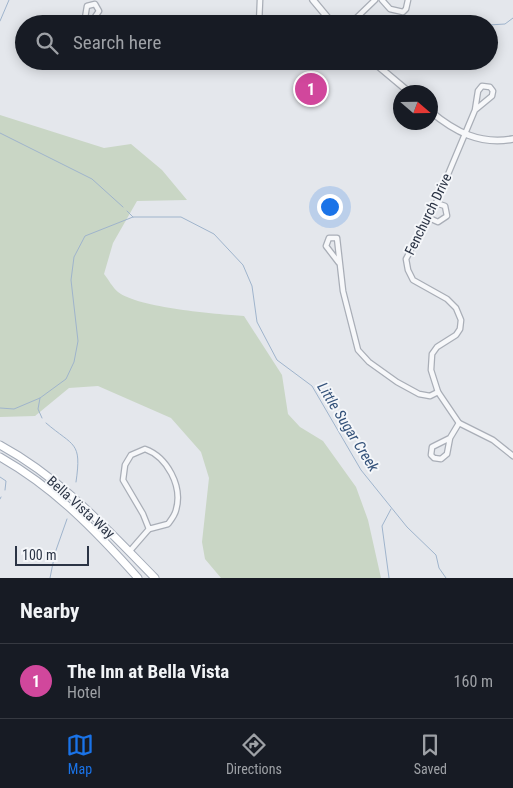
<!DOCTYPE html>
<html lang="en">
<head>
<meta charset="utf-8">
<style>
  :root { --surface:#171b24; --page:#20242c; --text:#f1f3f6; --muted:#9ea1a6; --line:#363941; --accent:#1a73e8 }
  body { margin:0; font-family:"Roboto Condensed",sans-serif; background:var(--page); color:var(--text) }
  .compass { position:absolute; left:393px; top:85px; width:45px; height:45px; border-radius:50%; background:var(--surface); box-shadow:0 2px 12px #0003; rotate:110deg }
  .scale { position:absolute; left:15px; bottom:12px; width:74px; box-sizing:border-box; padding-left:5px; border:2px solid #2b3445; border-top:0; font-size:14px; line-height:18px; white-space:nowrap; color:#2b3445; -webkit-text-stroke:4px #f4f6f9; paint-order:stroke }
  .you { position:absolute; left:329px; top:206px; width:18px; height:18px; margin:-12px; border:4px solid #fff; border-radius:50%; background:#1a73e8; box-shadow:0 0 0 8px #1a73e833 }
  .badge { display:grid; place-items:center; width:32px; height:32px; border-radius:50%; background:var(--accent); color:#fff; font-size:16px; font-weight:700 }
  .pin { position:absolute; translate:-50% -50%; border:2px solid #fff; box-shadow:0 1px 5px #0006 }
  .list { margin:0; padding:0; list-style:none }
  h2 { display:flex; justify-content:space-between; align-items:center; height:65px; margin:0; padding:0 20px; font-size:21px }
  h2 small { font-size:16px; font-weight:400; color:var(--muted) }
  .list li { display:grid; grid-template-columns:32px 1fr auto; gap:15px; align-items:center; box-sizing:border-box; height:75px; padding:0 20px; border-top:1px solid var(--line) }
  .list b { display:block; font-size:19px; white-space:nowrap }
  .list p { margin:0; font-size:16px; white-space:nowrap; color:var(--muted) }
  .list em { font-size:16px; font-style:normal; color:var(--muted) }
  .icon { flex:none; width:28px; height:28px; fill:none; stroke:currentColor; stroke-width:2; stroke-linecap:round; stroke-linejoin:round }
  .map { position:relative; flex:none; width:513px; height:578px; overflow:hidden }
  .search { position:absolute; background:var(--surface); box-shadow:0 2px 12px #0003; left:15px; right:15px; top:15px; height:55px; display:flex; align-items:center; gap:12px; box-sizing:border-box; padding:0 18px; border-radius:28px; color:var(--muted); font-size:19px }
  .sheet { height:140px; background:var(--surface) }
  nav { display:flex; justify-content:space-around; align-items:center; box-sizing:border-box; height:70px; border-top:1px solid var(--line); background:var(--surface); font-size:14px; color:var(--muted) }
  nav a { display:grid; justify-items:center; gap:2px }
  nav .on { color:var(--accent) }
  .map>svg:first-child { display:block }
  .green { fill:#c9d6c5 }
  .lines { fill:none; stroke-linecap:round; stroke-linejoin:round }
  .stream { stroke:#9fb4cc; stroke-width:1 }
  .minor-casing { stroke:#a9aeb7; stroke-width:7 }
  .tertiary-casing { stroke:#a9aeb7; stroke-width:8 }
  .primary-casing { stroke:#a3abb8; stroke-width:9 }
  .minor { stroke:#f7f8fa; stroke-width:4.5 }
  .tertiary { stroke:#f7f8fa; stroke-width:5.5 }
  .primary { stroke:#fff; stroke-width:7 }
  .labels { text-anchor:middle; stroke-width:4; stroke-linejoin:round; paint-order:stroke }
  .street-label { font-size:14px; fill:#2b3445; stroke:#f4f6f9 }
  .water-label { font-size:15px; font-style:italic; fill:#34527a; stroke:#f4f6f9 }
</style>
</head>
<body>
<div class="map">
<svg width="513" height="578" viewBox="0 0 513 578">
  <rect width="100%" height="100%" fill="#e4e7ec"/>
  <path class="green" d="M0,115L104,148L131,144L162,170L187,200L137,201L113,243L104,274C108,279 113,288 118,292C139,308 216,314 244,316L282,375L288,414L300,427L323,441L356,487L368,520L381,578H221L205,559L202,542L209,478L201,452L171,418L98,386L69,388L35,416L0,417Z"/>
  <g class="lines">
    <g class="stream">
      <path d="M0,21L9,0"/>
      <path d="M489,25L505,24L513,18"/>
      <path d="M0,133L92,179L123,207"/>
      <path d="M127,211L133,217"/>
      <path d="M40,398L38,409L42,418"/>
      <path d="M0,408L14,409L40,398L66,379L74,362L78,341L71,280L74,257L85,236L133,217H181L214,234L243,265L252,286L257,322L277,360L312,386L361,470L407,527L436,555L439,568L446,578"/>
      <path d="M46,423C74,447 82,441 76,482"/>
      <path d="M0,477L6,481L5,490"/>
      <path d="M0,499L1,497"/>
      <path d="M50,578L55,553L67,519"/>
      <path d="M389,578L382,526L391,509"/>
    </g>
    <g class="minor-casing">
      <g id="minor">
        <path d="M382,0L390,9L403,12L406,9L408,0"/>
        <path d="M84,24L87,6L95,4L99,11L90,24"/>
        <path d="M259,24L260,0"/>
        <path d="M350,24L375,0"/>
        <path d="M100,61L117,64L139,61"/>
        <path d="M475,110L478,91L482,86L490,87L493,91L492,96L475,110L436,203L406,259L408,270L413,280L447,299L456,308L461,320L460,329L456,335L437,347L432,354L431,370L438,392L459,423L493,440L513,456"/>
        <path d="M429,218L438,222L447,216L445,206L436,203"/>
        <path d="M339,263L326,246L329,238H337L343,291L358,350L369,362L397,382L419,394L430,396L438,392"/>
        <path d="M450,438L447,454L441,459L434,458L431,455L432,447L450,438L459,423"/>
        <path d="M145,449C167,457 183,486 176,510C175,515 171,520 168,524L149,529L143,514L123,480L125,465L131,455Z"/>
        <path d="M129,552L149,529"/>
      </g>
    </g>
    <g class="tertiary-casing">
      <g id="tertiary">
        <path d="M313,0L333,24"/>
        <path d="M372,61L409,92"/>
        <path d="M430,111C455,132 480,145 513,139"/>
      </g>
    </g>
    <g class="primary-casing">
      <g id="primary">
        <path d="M0,445C61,478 107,529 155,578"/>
        <path d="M0,457C55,488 97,532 138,578"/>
      </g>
    </g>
    <use href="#minor" class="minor"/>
    <use href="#tertiary" class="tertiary"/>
    <use href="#primary" class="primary"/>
  </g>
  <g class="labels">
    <g class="street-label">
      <text transform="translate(428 214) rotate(-64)" y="5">Fenchurch Drive</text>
      <text transform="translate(81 507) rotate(42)" y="5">Bella Vista Way</text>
    </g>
    <g class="water-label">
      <text transform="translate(348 427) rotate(58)" y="5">Little Sugar Creek</text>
    </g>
  </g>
</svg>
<svg class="compass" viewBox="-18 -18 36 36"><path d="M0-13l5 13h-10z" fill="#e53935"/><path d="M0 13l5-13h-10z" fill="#9ea1a6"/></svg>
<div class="scale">100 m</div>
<div class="you"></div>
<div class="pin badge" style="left:311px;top:89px;background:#d1479c">1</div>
<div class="search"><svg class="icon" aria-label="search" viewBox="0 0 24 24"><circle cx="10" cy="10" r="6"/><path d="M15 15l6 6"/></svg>Search here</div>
</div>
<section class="sheet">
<h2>Nearby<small></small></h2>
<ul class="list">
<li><span class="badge" style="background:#d1479c">1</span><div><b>The Inn at Bella Vista</b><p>Hotel</p></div><em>160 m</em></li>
</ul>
</section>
<nav>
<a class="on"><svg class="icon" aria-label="map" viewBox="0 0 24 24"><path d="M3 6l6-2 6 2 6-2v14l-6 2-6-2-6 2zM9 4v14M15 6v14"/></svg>Map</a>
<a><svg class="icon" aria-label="directions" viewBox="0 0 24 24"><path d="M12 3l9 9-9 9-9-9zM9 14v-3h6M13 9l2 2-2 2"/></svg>Directions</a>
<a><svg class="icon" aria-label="saved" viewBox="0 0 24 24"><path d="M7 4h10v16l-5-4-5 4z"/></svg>Saved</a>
</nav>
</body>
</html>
